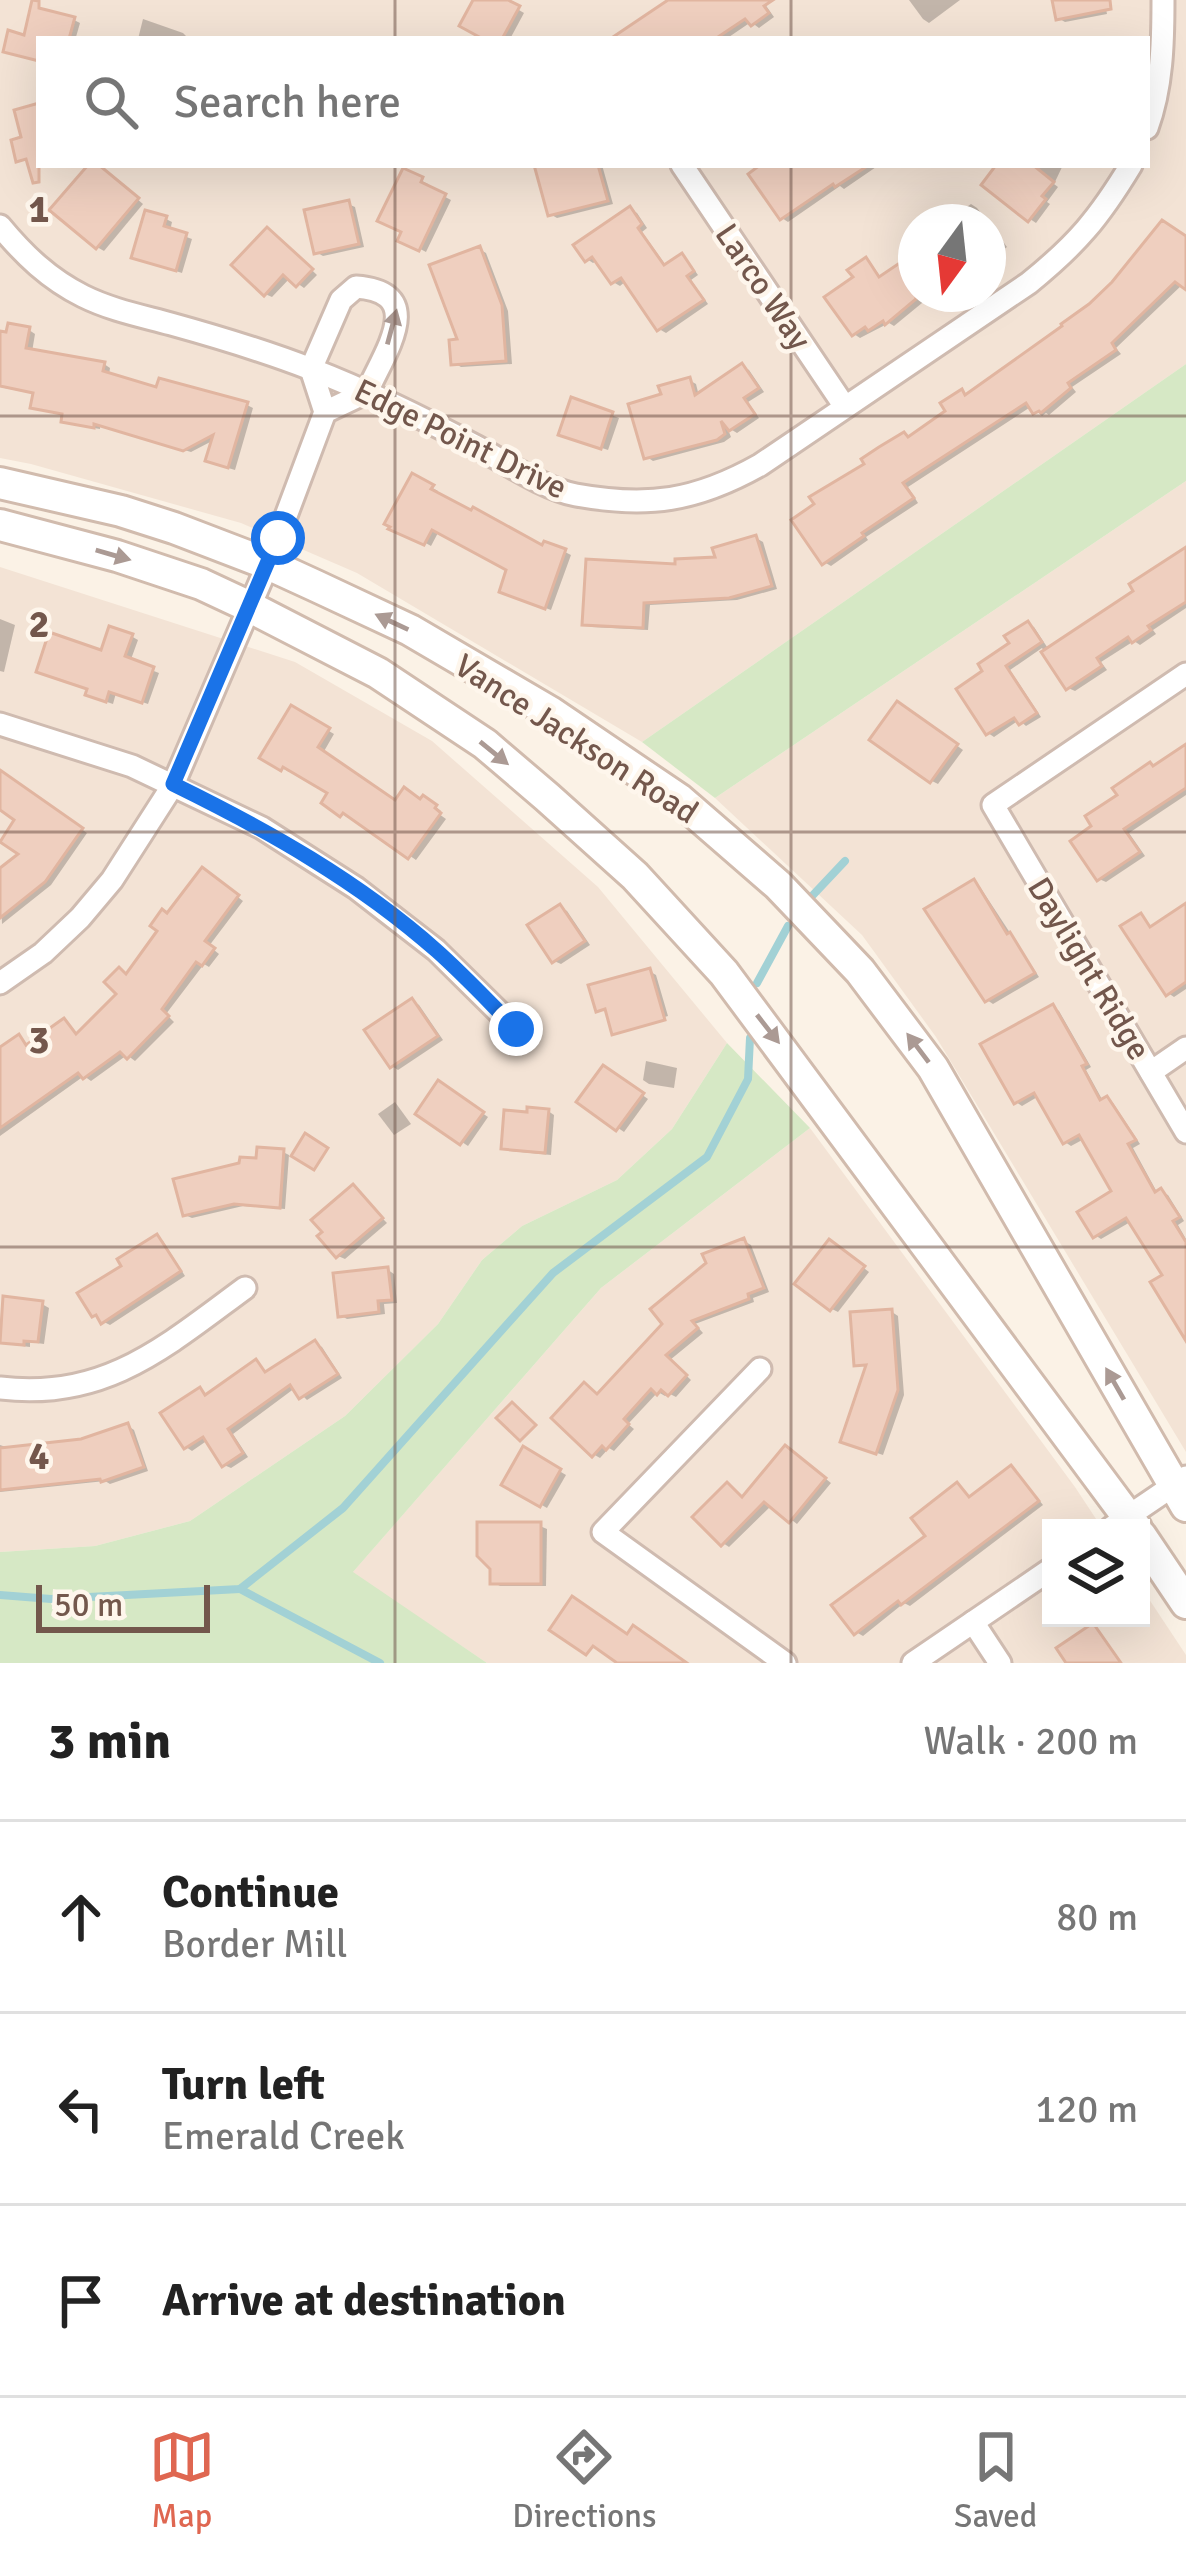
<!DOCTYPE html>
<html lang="en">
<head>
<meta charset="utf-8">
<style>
  :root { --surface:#fff; --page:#f6f6f6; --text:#222; --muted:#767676; --line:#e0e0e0; --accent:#df6751 }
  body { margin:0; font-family:Signika,sans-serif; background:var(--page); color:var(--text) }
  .controls { position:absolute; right:36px; bottom:36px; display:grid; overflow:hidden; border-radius:0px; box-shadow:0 12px 48px #0002 }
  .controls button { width:108px; height:108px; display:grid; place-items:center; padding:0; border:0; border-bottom:3px solid var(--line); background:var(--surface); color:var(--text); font:60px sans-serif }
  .compass { position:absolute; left:898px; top:204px; width:108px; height:108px; border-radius:50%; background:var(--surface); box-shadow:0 12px 48px #0002; rotate:195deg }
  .scale { position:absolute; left:36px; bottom:30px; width:174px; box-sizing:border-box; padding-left:12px; border:6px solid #73574c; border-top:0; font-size:33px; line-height:42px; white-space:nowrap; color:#73574c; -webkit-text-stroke:9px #fef6ec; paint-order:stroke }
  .stop { position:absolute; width:36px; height:36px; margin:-27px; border:9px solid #1a73e8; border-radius:50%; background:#fff }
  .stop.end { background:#1a73e8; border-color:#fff; box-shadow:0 3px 12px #0008 }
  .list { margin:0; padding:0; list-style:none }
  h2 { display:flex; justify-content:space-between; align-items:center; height:156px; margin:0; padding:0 48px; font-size:51px }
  h2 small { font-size:39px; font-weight:400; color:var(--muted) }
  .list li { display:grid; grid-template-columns:78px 1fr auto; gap:36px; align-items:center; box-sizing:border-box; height:192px; padding:0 48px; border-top:3px solid var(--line) }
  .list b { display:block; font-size:45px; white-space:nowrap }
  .list p { margin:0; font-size:39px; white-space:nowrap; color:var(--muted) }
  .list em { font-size:39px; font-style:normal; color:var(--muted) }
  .icon { flex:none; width:66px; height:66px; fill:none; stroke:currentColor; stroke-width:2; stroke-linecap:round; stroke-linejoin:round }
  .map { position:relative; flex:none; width:1186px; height:1663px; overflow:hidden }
  .search { position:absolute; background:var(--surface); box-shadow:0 12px 48px #0002; left:36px; right:36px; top:36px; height:132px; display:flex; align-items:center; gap:30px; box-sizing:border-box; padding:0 42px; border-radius:0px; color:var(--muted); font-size:45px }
  .sheet { height:732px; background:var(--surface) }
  nav { display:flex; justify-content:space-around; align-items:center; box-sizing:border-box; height:168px; border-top:3px solid var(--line); background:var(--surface); font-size:33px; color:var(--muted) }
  nav a { display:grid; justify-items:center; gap:6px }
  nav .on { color:var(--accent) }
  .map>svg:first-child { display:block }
  .residential { fill:#f3e3d5; fill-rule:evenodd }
  .green { fill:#d6e8c5 }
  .shadow { fill:#0003 }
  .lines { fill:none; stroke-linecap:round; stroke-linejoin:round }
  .stream { stroke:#a2d1d5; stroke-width:8 }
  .building { fill:#efcfbf; stroke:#e1b5a0; stroke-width:3 }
  .street-casing { stroke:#cfbbb0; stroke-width:27 }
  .secondary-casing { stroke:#d1bbad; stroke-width:36 }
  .street { stroke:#fff; stroke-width:21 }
  .secondary { stroke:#fff; stroke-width:30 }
  .oneway { fill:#ab9a94 }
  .route { stroke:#1a73e8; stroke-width:15 }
  .grid { fill:none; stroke:#73574c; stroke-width:3; stroke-opacity:0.55 }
  .labels { text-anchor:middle; stroke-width:9; stroke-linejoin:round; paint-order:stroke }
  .street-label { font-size:33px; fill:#73574c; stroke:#fef6ec }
  .grid-label { font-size:39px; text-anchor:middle; font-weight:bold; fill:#73574c; stroke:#fef6ec; stroke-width:9; stroke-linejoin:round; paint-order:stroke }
</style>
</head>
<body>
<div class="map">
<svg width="1186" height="1663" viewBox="0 0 1186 1663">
  <rect width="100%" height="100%" fill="#fbf2e6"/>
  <g class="residential">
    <path d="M0,0H1186V364L642,742L357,573L241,523L31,464L0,458ZM39,39H1147V165H39ZM916,222H988V294H916Z"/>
    <path d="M1186,481V1452L936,1037L862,935L715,798Z"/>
    <path d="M0,567L295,662L432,741L598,887L727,1043L672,1129L617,1180L522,1226L482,1260L438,1324L345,1416L190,1521L95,1546L0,1552Z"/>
    <path d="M810,1128L1075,1487L1102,1528H1051V1618H1141V1587L1186,1655V1663H487L352,1573L601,1288Z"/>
  </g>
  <g class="green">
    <path d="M1186,364V481L715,798L642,742Z"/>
    <path d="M727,1043L810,1128L601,1288L353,1572L487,1663H0V1552L95,1546L190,1521L345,1416L438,1324L482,1260L522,1226L617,1180L672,1129Z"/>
  </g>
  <g class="shadow">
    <path d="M477,0H502L524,13L510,39H488Z"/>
    <path d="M679,0H762L774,17L759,28L751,22L726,39H620Z"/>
    <path d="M909,0H960L929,23L923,19Z"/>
    <path d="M1055,0H1104L1107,14L1065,22L1058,18Z"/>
    <path d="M143,19L183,33L189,39H138Z"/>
    <path d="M74,20L80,23L76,37L80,39H39V61L26,38Z"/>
    <path d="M92,165L99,167L143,204L104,251L97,247Z"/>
    <path d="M537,165H602L613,204L557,218L550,214Z"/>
    <path d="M765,165H879L844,189L840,186L788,222L782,218Z"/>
    <path d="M1000,165H1063L1054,184L1058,187L1047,202L1050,204L1036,223L1030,219Z"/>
    <path d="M404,172L428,184L426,187L451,200L426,252L401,239L404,231Z"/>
    <path d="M348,204L355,207L364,247L323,256L316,252Z"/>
    <path d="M971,204L977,208L988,222H936L937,210L958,213Z"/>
    <path d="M630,209L637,213L647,228L642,232L667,267L682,257L688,261L698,275L691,280L708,304L666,333L659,329L626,281L620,286L613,282L598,260L593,263L587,259Z"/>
    <path d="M147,213L166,219L172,222L170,231L192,239L182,273L141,260Z"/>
    <path d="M988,222L1007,247L992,258L988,256Z"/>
    <path d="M274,234L317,275L304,288L290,278L272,297L265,294Z"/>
    <path d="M1186,239V286L1183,284L1116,348L1121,354L1072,387L1076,392L1049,415L1046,413L1042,416L1032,406L908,487L918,503L866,537L868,540L831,566L824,562L910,438L950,412L962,392L968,396Z"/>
    <path d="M479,249L486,253L508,311L512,364L461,367L454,363L461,342Z"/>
    <path d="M916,256V294H933L894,326L889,323L860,338L854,334L857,278L866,261L872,265L882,279Z"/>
    <path d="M29,330L35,334L32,352L104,364L110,368L109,375L158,390L247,405L253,408L235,470L215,464L214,440L191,452L100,425V429L70,424L64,420L65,415L33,407L35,394L0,387V334Z"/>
    <path d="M742,366L749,370L764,392L748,402L759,418L737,433L727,427L731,437L724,442L653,461L647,457L664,396L689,380L696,384L699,396Z"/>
    <path d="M573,401L619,418L608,450L568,437Z"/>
    <path d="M413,477L438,491L436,495L544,549L565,552L571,555L551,610L508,594L510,569L439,531L431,546L413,536Z"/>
    <path d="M756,538L763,542L777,589L737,600L650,605L648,630L592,627L585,624L678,567L719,560Z"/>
    <path d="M1186,550V608L1153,630L1156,634L1140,645L1134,641L1101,662L1107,670L1075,691L1068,688L1042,648L1010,670L1041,717L1026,726L1019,720L994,737L988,733L987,672L1028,624L1034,627L1049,650L1137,592Z"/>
    <path d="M0,619L15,625L4,672L0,671Z"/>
    <path d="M131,636L138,640L130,662L159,673L148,704L116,693L113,704L95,698L103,654Z"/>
    <path d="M904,708L963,750L938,784L932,781Z"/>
    <path d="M292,709L334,734L323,753L396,803H430L441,811L439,814L446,819L416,860L350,815L348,818L325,802L331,792L291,768L289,772L263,756Z"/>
    <path d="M1186,748V795L1129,833L1145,856L1106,882L1099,879L1074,841L1155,769Z"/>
    <path d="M1,774L87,833L51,885L2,924L0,872L23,853L18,819L0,806Z"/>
    <path d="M209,875L243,901L209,946L219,954L209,967L204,964L166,1014L174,1022L135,1061L127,1055L91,1081L84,1076L0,1136V1055L19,1037L29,1046L64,1022L78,1036L120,994L128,976L168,916Z"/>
    <path d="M974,883L980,887L1039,977L993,1004L987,1000Z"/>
    <path d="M1186,906V989L1174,997L1168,993L1141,916L1153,928Z"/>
    <path d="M560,907L567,911L590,945L561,964L554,961Z"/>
    <path d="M649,971L656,975L668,1016L616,1031L609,1012L599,1010Z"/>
    <path d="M412,1001L419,1005L443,1040L398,1070L392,1066Z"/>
    <path d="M1053,1007L1059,1011L1091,1067L1086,1070L1103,1101L1107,1099L1113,1103L1140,1144L1133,1148L1158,1194L1161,1192L1168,1195L1184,1221L1178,1225L1186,1239V1335L1166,1276L1132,1221L1101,1239L1095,1235L1115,1192L1084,1139L1071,1146L1065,1142L1039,1096L1022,1106L1016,1102Z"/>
    <path d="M646,1061L677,1068L674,1088L649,1084L643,1080Z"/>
    <path d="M610,1072L648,1099L624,1132L580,1102Z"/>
    <path d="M439,1084L488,1117L468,1146L419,1113Z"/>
    <path d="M395,1102L411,1124L394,1135L378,1114Z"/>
    <path d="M548,1111L554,1115L551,1155L510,1151L504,1147Z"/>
    <path d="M283,1152L289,1155L285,1209L243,1206L192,1218L185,1215L242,1165Z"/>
    <path d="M353,1188L387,1223L345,1259L338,1256Z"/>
    <path d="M157,1238L163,1241L185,1276L110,1325L104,1322L94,1314L125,1267Z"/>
    <path d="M744,1241L751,1245L769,1292L753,1298L754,1302L695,1324L703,1333L670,1360L691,1380L676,1397L668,1393L665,1396L658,1392L628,1424L634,1429L614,1451L609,1448L600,1458L593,1454L598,1396Z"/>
    <path d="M836,1247L869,1272L838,1312L832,1309Z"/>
    <path d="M388,1270L394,1274L397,1303L384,1304L385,1314L347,1319L340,1315Z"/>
    <path d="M5,1299L42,1304L49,1308L44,1344L30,1342V1347L6,1344L0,1341Z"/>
    <path d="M892,1312L898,1316L904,1395L883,1455L850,1444L868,1367L857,1364Z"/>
    <path d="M315,1343L322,1347L342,1378L307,1400L295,1388L233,1434L248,1457L231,1468L224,1465L208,1440L192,1451L186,1447L200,1391L207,1394L256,1363L268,1374Z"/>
    <path d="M128,1426L134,1430L148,1471L110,1484L105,1481L0,1492V1445L15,1450L82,1442Z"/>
    <path d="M524,1450L566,1475L547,1508L505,1484Z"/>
    <path d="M792,1452L831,1483L797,1524L772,1505L729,1547L723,1543L744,1499Z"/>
    <path d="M1011,1469L1017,1473L1043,1505L910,1606L904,1603L863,1636L856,1632L929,1537L957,1486L971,1499Z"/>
    <path d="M540,1526L547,1529L546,1586H500L493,1582Z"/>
  </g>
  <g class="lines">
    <g class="stream">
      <path d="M813,895L845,861"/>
      <path d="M757,983L788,926"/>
      <path d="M240,1589L380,1663"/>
      <path d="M0,1595L51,1599L240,1589L343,1508L553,1273L707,1157L748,1079L750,1038"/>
    </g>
  </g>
  <g class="building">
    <path d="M32,0L39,1V8L75,17L69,39H39V61L3,52L8,30L24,35Z"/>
    <path d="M473,0H508L520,6L502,39H483L459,26Z"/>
    <path d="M668,0H773L764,6L769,13L751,26L745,19L715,39H610Z"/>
    <path d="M1052,0H1110L1111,9L1056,20Z"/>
    <path d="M39,103V182L33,183L26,159L16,162L11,140L21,137L14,110Z"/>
    <path d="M88,165H99L139,198L96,249L49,210Z"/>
    <path d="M534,165H598L608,201L548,216Z"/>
    <path d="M760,165H869L835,187L833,184L780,220L748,174Z"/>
    <path d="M996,165H1033L1054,182L1042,196L1046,199L1028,222L981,185Z"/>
    <path d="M403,168L423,177L421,182L446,194L419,251L397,241L401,232L377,221Z"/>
    <path d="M349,200L359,244L314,254L304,210Z"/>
    <path d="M630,206L642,224L638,228L664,265L682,253L694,271L687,276L704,300L657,331L621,278L611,284L592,257L585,262L573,245Z"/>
    <path d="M145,210L167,216L164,226L187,233L176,271L131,258Z"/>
    <path d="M1162,220L1186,236V290L1175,282L1112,343L1116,350L1068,383L1071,388L1041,413L1039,411L1033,414L1026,403L903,483L914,498L862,533L864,536L822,565L791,520L814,504L809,497L864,464L861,459L879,447L904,432L908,437L945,411L940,403L962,389L965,395L1062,326L1061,324L1089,304L1112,282Z"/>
    <path d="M267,227L313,269L296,287L283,275L264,296L231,265Z"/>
    <path d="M480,246L502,305L506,361L451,365L449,340L457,339L429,265Z"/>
    <path d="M916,252V299L885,325L883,321L868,331L865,327L852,336L824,297L853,277L847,270L866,257L879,277Z"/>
    <path d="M8,323L30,327L26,348L105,362L103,371L156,387L159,378L248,402L228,468L205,461L213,435L183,451L94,424V428L61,422L62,414L30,408L33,393L0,386V331L6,332Z"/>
    <path d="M742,363L759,388L744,398L755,414L729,431L721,421L725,434L717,440L644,459L628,404L661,394L658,386L690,377L695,395Z"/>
    <path d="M571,397L613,412L601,449L558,435Z"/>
    <path d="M412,473L434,485L431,489L471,510L473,507L542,545L544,541L566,549L545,609L499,592L506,570L432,530L424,545L388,529L390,527L384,524Z"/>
    <path d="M756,535L772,586L729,598L644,603L643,628L582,625L586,559L675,564V559L715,557L712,548Z"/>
    <path d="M1186,547V602L1148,626L1151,630L1132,643L1128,637L1097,658L1102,666L1066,690L1041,652L1133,591L1129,584Z"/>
    <path d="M1028,621L1042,642L1006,666L1037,713L1019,725L1014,718L986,735L956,689L982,671L978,664L1009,643L1004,636Z"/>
    <path d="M109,626L133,634L125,656L154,667L142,703L109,692L106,702L85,695L87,689L36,672L49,632L101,650Z"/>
    <path d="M897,701L958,744L930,783L869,740Z"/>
    <path d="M291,705L330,728L318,747L395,800L404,787L420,799L423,795L437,805L435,808L441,813L408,859L343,813L340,817L321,803L327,793L283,767L281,771L259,758Z"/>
    <path d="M1186,744V788L1124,829L1140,852L1097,881L1070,841L1091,826L1085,816L1117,795L1112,788L1150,762L1153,766Z"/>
    <path d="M0,770L83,828L45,882L0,918V868L18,854L0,842L14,820L0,810Z"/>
    <path d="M202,867L239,895L205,941L215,948L202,966L196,962L162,1009L169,1016L127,1059L120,1052L83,1079L78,1073L0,1128V1047L19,1034L26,1045L64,1018L76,1034L116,994L104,982L119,967L126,974L157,931L150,926L162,909L167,913Z"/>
    <path d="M974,879L1007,934L1010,932L1035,973L985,1002L924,909Z"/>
    <path d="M1186,903V982L1166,996L1120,926L1141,913L1150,927Z"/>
    <path d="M560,904L585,941L552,963L527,925Z"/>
    <path d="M650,968L665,1020L612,1035L605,1009L596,1012L588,985Z"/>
    <path d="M412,998L438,1036L390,1068L364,1030Z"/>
    <path d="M1053,1004L1087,1064L1082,1066L1100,1100L1107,1096L1136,1140L1128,1144L1155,1192L1161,1188L1180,1217L1173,1221L1186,1242V1341L1150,1282L1162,1275L1126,1218L1093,1238L1077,1212L1111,1191L1079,1135L1063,1144L1034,1093L1014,1104L980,1044Z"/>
    <path d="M603,1065L644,1093L616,1131L576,1102Z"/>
    <path d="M438,1080L484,1112L460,1145L415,1114Z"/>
    <path d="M527,1107L549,1109L545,1153L501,1149L504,1110L527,1112Z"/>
    <path d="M305,1133L328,1148L314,1170L291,1156Z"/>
    <path d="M257,1147L284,1149L280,1208L234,1204L183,1216L173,1179L239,1163L240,1157L256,1158Z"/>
    <path d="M353,1184L383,1218L336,1258L317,1236L322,1232L311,1220Z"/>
    <path d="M157,1234L181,1271L101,1324L96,1315L92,1317L77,1293L121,1266L117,1259Z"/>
    <path d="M744,1238L764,1288L748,1294L749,1299L692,1321L698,1328L666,1355L687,1375L668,1396L661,1390L657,1395L651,1389L624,1419L629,1424L606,1450L602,1446L592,1457L551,1418L584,1382L597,1394L662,1324L650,1309L706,1263L702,1254Z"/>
    <path d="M829,1239L865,1266L830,1311L794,1284Z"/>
    <path d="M388,1267L392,1300L378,1301L379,1312L338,1317L333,1273Z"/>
    <path d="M3,1296L43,1301L38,1342L24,1341V1345L0,1343Z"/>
    <path d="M892,1309L898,1390L876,1454L840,1442L866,1365L854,1366L850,1312Z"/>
    <path d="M315,1340L338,1374L299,1399L290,1385L228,1429L243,1453L222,1467L203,1437L184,1449L160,1413L200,1387L205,1395L256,1359L265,1372Z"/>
    <path d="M512,1402L536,1425L520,1441L496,1418Z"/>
    <path d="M128,1423L144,1467L101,1482L100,1479L0,1490V1448L81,1439Z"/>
    <path d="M785,1445L826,1478L789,1523L764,1502L721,1546L692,1517L727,1482L742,1497Z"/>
    <path d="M523,1446L561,1469L540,1507L501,1485Z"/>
    <path d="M1011,1465L1039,1501L901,1605L898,1601L854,1635L831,1605L925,1536L911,1518L957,1482L969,1497Z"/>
    <path d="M477,1522H541V1584H490V1569L477,1556Z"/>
    <path d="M572,1596L627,1634L633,1625L687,1663H617L593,1646L586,1655L549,1630Z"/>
    <path d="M1093,1623L1121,1663H1066L1056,1648Z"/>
  </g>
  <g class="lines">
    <g class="street-casing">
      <g id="street">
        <path d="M1147,128C1162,87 1163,43 1163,0"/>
        <path d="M682,165L845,407"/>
        <path d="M0,226C24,255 49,279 83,296C111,310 142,316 171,324C218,337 265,351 311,369C368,391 423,418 477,447C505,462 544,489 576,495C648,508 696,501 760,465L1029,283C1077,244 1099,218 1131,165"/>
        <path d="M1186,674L993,805L1186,1132"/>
        <path d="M0,724L132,766L262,828L356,888L436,950L516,1029"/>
        <path d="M0,983L43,953L80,918L112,880L173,785L268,564L325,412L311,369L341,300L356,287C429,292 384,353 367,392L325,412"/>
        <path d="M1151,1072L1186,1048"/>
        <path d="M760,1369L603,1532L785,1663"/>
        <path d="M0,1388C105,1401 166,1346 245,1288"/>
        <path d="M1111,1528L1186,1477"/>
        <path d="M973,1622L1000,1663"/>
        <path d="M913,1663L1051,1569"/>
      </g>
    </g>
    <g class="secondary-casing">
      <g id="secondary">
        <path d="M0,483L121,511L174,528L268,564L316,586L410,630L550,712L680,800L778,885L860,971L933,1068L1186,1506"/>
        <path d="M0,525L117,556L201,584L248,606L378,673L485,744L547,797L635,876L724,973L1136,1528"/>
        <path d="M1141,1536L1186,1603"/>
      </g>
    </g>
    <use href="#street" class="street"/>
    <use href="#secondary" class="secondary"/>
  </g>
  <defs><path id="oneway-solid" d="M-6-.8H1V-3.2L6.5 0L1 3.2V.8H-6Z" transform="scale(3)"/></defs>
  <g class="oneway">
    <use href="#oneway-solid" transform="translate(392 327) rotate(-75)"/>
    <use href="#oneway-solid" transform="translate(113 555) rotate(16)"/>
    <use href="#oneway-solid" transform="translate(392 622) rotate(-155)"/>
    <use href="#oneway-solid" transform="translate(494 753) rotate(39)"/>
    <use href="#oneway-solid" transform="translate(768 1029) rotate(52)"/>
    <use href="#oneway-solid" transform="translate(918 1048) rotate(-127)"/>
    <use href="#oneway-solid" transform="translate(1115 1384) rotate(-120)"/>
  </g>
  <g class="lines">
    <path class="route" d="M278,538L173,784C267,830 358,881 437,951C464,975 490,1003 516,1029"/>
  </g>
  <path class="grid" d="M395,0V39M791,0V39M395,165V1663M791,165V1663M0,416H1186M0,832H1186M0,1247H1186"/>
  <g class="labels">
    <g class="street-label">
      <text transform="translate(764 286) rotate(56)" y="12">Larco Way</text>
      <text transform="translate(461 438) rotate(26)" y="12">Edge Point Drive</text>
      <text transform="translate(577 738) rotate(33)" y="12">Vance Jackson Road</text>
      <text transform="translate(1090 968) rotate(59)" y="12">Daylight Ridge</text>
    </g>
  </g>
  <g class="grid-label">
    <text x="39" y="222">1</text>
    <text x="39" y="637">2</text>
    <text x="39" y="1053">3</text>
    <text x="39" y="1469">4</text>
  </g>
</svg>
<div class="controls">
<button><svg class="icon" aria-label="layers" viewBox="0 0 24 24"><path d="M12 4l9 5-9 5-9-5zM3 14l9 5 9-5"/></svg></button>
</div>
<svg class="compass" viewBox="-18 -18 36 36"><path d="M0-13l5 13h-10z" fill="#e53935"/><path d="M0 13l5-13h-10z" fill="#767676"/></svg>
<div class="scale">50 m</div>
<div class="stop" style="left:278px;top:538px"></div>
<div class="stop end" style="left:516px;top:1029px"></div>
<div class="search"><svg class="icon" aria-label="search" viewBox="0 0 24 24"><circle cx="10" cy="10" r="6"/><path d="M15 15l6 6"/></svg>Search here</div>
</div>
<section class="sheet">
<h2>3 min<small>Walk · 200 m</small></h2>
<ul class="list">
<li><svg class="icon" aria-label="ahead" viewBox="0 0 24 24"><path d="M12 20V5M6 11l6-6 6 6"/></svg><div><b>Continue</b><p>Border Mill</p></div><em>80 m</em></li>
<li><svg class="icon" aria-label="left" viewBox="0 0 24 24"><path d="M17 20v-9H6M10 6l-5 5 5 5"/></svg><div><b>Turn left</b><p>Emerald Creek</p></div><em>120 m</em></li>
<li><svg class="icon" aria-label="arrive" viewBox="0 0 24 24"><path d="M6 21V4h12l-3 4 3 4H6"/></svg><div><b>Arrive at destination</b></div></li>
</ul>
</section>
<nav>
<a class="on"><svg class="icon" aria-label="map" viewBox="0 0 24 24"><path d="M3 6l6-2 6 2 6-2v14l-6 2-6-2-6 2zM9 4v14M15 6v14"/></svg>Map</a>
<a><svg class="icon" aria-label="directions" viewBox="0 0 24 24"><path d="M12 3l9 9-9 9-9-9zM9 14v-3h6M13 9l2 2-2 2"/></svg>Directions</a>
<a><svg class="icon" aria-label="saved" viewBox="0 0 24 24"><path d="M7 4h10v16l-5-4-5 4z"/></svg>Saved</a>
</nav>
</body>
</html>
